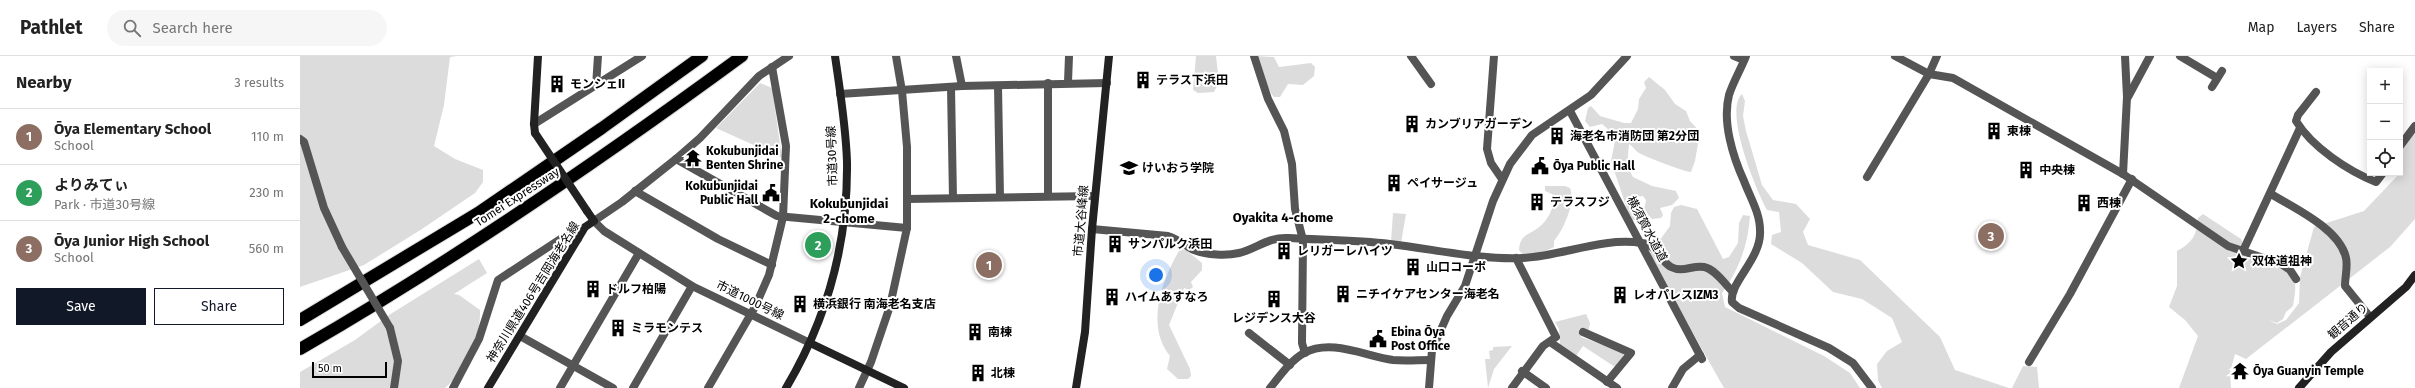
<!DOCTYPE html>
<html lang="en">
<head>
<meta charset="utf-8">
<style>
  :root { --surface:#fff; --page:#f6f6f6; --text:#222; --muted:#767676; --line:#e0e0e0; --accent:#111827 }
  body { margin:0; font-family:"Fira Sans","Noto Sans JP",sans-serif; background:var(--page); color:var(--text) }
  .controls { position:absolute; right:12px; top:12px; display:grid; overflow:hidden; border-radius:0px; box-shadow:0 2px 10px #0003 }
  .controls button { width:36px; height:36px; display:grid; place-items:center; padding:0; border:0; border-bottom:1px solid var(--line); background:var(--surface); color:var(--text); font:20px sans-serif }
  .scale { position:absolute; left:12px; bottom:10px; width:75px; box-sizing:border-box; padding-left:4px; border:2px solid #000; border-top:0; font-size:11px; line-height:14px; white-space:nowrap; color:#000; -webkit-text-stroke:3px #fff; paint-order:stroke }
  .you { position:absolute; left:856px; top:219px; width:14px; height:14px; margin:-10px; border:3px solid #fff; border-radius:50%; background:#1a73e8; box-shadow:0 0 0 6px #1a73e833 }
  .badge { display:grid; place-items:center; width:26px; height:26px; border-radius:50%; background:var(--accent); color:#fff; font-size:13px; font-weight:700 }
  .pin { position:absolute; translate:-50% -50%; border:2px solid #fff; box-shadow:0 1px 4px #0006 }
  .list { margin:0; padding:0; list-style:none }
  h2 { display:flex; justify-content:space-between; align-items:center; height:52px; margin:0; padding:0 16px; font-size:17px }
  h2 small { font-size:13px; font-weight:400; color:var(--muted) }
  .list li { display:grid; grid-template-columns:26px 1fr auto; gap:12px; align-items:center; box-sizing:border-box; height:56px; padding:0 16px; border-top:1px solid var(--line) }
  .list b { display:block; font-size:15px; white-space:nowrap }
  .list p { margin:0; font-size:13px; white-space:nowrap; color:var(--muted) }
  .list em { font-size:13px; font-style:normal; color:var(--muted) }
  .actions { display:flex; gap:8px; padding:12px 16px }
  .actions a { flex:1; padding:9px 0; border:1px solid var(--accent); border-radius:0px; text-align:center; font-size:14px; color:var(--accent) }
  .actions .main { background:var(--accent); color:#fff }
  .icon { flex:none; width:22px; height:22px; fill:none; stroke:currentColor; stroke-width:2; stroke-linecap:round; stroke-linejoin:round }
  .map { position:relative; flex:none; width:2115px; height:332px; overflow:hidden }
  header { display:flex; align-items:center; gap:24px; box-sizing:border-box; height:56px; padding:0 20px; background:var(--surface); border-bottom:1px solid var(--line) }
  header strong { font-size:19px }
  nav { display:flex; gap:22px; margin-inline-start:auto; font-size:14px }
  .search { width:280px; height:36px; background:var(--page); display:flex; align-items:center; gap:10px; box-sizing:border-box; padding:0 14px; border-radius:22px; color:var(--muted); font-size:15px }
  main { display:flex }
  aside { flex:1; background:var(--surface) }
  .map>svg:first-child { display:block }
  .green { fill:#dcdcdc }
  .lines { fill:none; stroke-linecap:round; stroke-linejoin:round }
  .highway-casing { stroke:#dbdbdb; stroke-width:14 }
  .street { stroke:#555; stroke-width:8 }
  .secondary { stroke:#222; stroke-width:8 }
  .highway { stroke:#000; stroke-width:12 }
  .street-bridge { stroke:#555; stroke-width:8 }
  .secondary-bridge { stroke:#222; stroke-width:8 }
  .labels { text-anchor:middle; stroke-width:4; stroke-linejoin:round; paint-order:stroke }
  .poi-label { font-size:12px; font-weight:bold; fill:#000; stroke:#fff; text-anchor:start }
  .street-label { font-size:12px; fill:#000; stroke:#fff }
  .neighbourhood-label { font-size:13px; font-weight:bold; fill:#000; stroke:#fff }
</style>
</head>
<body>
<header>
<strong>Pathlet</strong>
<div class="search"><svg class="icon" aria-label="search" viewBox="0 0 24 24"><circle cx="10" cy="10" r="6"/><path d="M15 15l6 6"/></svg>Search here</div>
<nav><a>Map</a><a>Layers</a><a>Share</a></nav>
</header>
<main>
<aside>
<h2>Nearby<small>3 results</small></h2>
<ul class="list">
<li><span class="badge" style="background:#8d6e63">1</span><div><b>Ōya Elementary School</b><p>School</p></div><em>110 m</em></li>
<li><span class="badge" style="background:#2e9e5b">2</span><div><b>よりみてぃ</b><p>Park · 市道30号線</p></div><em>230 m</em></li>
<li><span class="badge" style="background:#8d6e63">3</span><div><b>Ōya Junior High School</b><p>School</p></div><em>560 m</em></li>
</ul>
<div class="actions"><a class="main">Save</a><a>Share</a></div>
</aside>
<div class="map">
<svg width="2115" height="332" viewBox="0 0 2115 332">
  <rect width="100%" height="100%" fill="#fff"/>
  <g class="green">
    <path d="M0,0H157L150,1L144,49L134,90L155,103L183,114V126L175,137L122,173L64,209L0,231Z"/>
    <path d="M896,0H916L919,26L914,36L898,37L893,34Z"/>
    <path d="M956,0L974,1L979,11L1011,7L1015,11L1014,20L1003,29L988,28L980,41H974C964,29 964,13 956,0Z"/>
    <path d="M1349,21L1365,34L1375,48L1386,55L1390,65L1400,76L1395,105L1391,116C1385,116 1349,102 1341,98C1336,96 1333,90 1329,88C1328,99 1326,110 1333,121L1352,130L1376,135L1379,142L1372,149L1360,152L1363,159L1361,162L1352,163L1344,154L1346,144L1343,140L1334,141L1335,146L1342,152L1338,163L1331,165L1311,105L1316,80L1302,68L1290,71L1285,65L1288,52L1291,50L1300,60L1324,67H1331L1338,53L1339,43L1346,32L1344,26Z"/>
    <path d="M460,27L472,32L482,102L416,72Z"/>
    <path d="M1442,38L1445,45L1443,60L1446,75L1462,129L1473,144L1496,148L1510,163L1503,176L1508,189L1560,204L1640,281L1655,314L1709,332H1582L1578,324L1577,308L1587,295L1602,286L1592,262L1562,243L1533,236L1502,207L1471,188L1472,179L1481,176L1479,156L1467,154C1457,136 1423,55 1442,38Z"/>
    <path d="M2115,78V163L2090,191L1946,303L1935,298L1930,316L1931,332H1879L1898,280L1885,264L1869,251L1877,230V195C1892,187 1897,179 1898,162L1903,158L1941,183L1950,201C1963,206 1991,212 1995,228C1996,234 1994,243 1993,250L1986,256L1983,263L1977,267L1968,264L1977,268L1986,264L1999,247L2000,221L2014,171L2064,155L2101,116C2098,101 2100,85 2115,78Z"/>
    <path d="M1245,130H1265L1270,132C1276,147 1263,174 1254,185V191L1239,198L1223,199L1219,194C1220,178 1229,179 1238,172C1248,165 1253,152 1256,140L1245,135Z"/>
    <path d="M1381,149L1397,153L1423,203L1429,201L1438,187L1439,167L1443,159L1450,160C1448,189 1439,214 1422,237L1425,251L1524,300L1550,317L1560,332H1424L1349,199L1370,170L1371,157L1374,151Z"/>
    <path d="M1093,157L1106,158L1101,187L1091,186Z"/>
    <path d="M508,180L532,185L528,199L505,193Z"/>
    <path d="M880,193L886,194L902,207V214L891,226L893,231L889,234L884,232L869,269L890,313L891,320L888,323H878L867,313L870,300C845,269 862,224 880,193Z"/>
    <path d="M179,203L187,217L154,238L159,239L180,254C181,281 166,314 145,332H0V316L55,284L89,259Z"/>
    <path d="M1286,258L1290,267L1288,276L1284,275L1281,281L1322,296L1324,300L1315,311L1283,290L1276,300L1260,289L1259,273L1255,266Z"/>
    <path d="M1212,290L1194,313L1188,332L1185,303H1190L1189,295L1193,294V291Z"/>
    <path d="M1723,310L1737,311L1739,332H1712Z"/>
  </g>
  <g class="lines">
    <g class="highway-casing">
      <g id="highway">
        <path d="M0,264L178,157L302,72L402,0"/>
        <path d="M0,293C153,205 299,105 442,0"/>
      </g>
    </g>
    <g class="street">
      <path d="M489,0L459,20L400,82L376,103L322,146L294,165L304,175L392,230L510,287"/>
      <path d="M656,0L662,30"/>
      <path d="M954,0L968,43L984,75L992,108L995,153L1003,184L1002,287L1005,297"/>
      <path d="M1111,0L1131,28"/>
      <path d="M1194,0L1187,93L1191,107L1202,123"/>
      <path d="M1434,0L1444,4"/>
      <path d="M1446,0C1441,13 1433,26 1429,39C1422,66 1433,101 1444,125C1450,141 1460,157 1460,174C1462,203 1429,226 1432,246L1439,252L1529,292L1553,307L1572,332"/>
      <path d="M1595,0L1629,18L1653,22L1823,118L1928,190L1981,208L1990,214L1996,223"/>
      <path d="M1880,0L1917,22"/>
      <path d="M768,26L769,0"/>
      <path d="M748,27V140"/>
      <path d="M296,30L298,0"/>
      <path d="M698,30L700,141"/>
      <path d="M651,31L653,142"/>
      <path d="M1912,31L1922,15"/>
      <path d="M2016,36L1998,59L1996,65C2012,91 2048,115 2076,126L2083,117"/>
      <path d="M540,38L662,30L807,27"/>
      <path d="M1828,41L1850,0"/>
      <path d="M1270,55L1402,303"/>
      <path d="M234,68L342,0"/>
      <path d="M0,83L4,86L24,152L42,191"/>
      <path d="M2100,90L2115,70"/>
      <path d="M376,103L477,160L607,172"/>
      <path d="M1823,118L1827,41L1825,0"/>
      <path d="M1567,121L1629,18L1637,0"/>
      <path d="M335,135L418,183L472,209"/>
      <path d="M1971,138C1994,152 2040,173 2046,202C2048,210 2045,221 2045,230L2070,261"/>
      <path d="M607,143L795,140"/>
      <path d="M792,173L868,180C879,183 885,190 894,194C907,199 926,200 939,197C956,193 968,181 988,182C1022,184 1057,184 1090,188C1134,193 1179,204 1223,202C1263,200 1301,181 1342,187C1356,188 1360,205 1371,211C1383,217 1392,209 1404,211C1415,213 1425,228 1433,236"/>
      <path d="M1943,195L2000,72"/>
      <path d="M90,272L98,305L94,332"/>
      <path d="M1283,276L1331,297L1307,326"/>
      <path d="M949,277L990,309"/>
      <path d="M220,280L313,332"/>
      <path d="M1250,286L1317,332"/>
      <path d="M1729,306L1770,238L1832,123"/>
      <path d="M1222,315L1246,332"/>
      <path d="M153,332L179,283L198,224L265,180L272,179L278,183"/>
      <path d="M260,332L339,197"/>
      <path d="M333,332L392,230"/>
      <path d="M408,332L455,251L469,219L483,161L486,90L472,11"/>
      <path d="M559,332L571,306L590,250L607,172V91L602,35L596,0"/>
      <path d="M970,332C980,320 990,305 1004,297C1031,282 1065,300 1093,304C1105,305 1118,304 1130,304"/>
      <path d="M1129,332L1132,294L1147,260L1165,230L1193,145L1210,108L1232,79L1291,39L1327,0"/>
      <path d="M1212,332L1243,290L1256,281L1216,202"/>
      <path d="M1372,332L1383,313L1400,299"/>
    </g>
    <g class="secondary">
      <path d="M235,77L234,68L238,0"/>
      <path d="M510,287L604,332"/>
      <path d="M188,332L285,171L294,165L287,155"/>
      <path d="M486,332C527,263 548,186 547,106C546,71 540,35 535,0"/>
      <path d="M776,332L785,276L792,173L809,0"/>
      <path d="M1999,332L2031,296L2106,231L2115,219"/>
    </g>
    <use href="#highway" class="highway"/>
    <path class="street-bridge" d="M42,191L90,272"/>
    <path class="secondary-bridge" d="M235,77L287,155"/>
  </g>
  <defs>
    <g id="building-bare" transform="scale(1.38)"><path d="M-4-6H4V6H1V3H-1V6H-4ZM-2.5-4.3h1.7v1.8h-1.7ZM.8-4.3h1.7v1.8H.8ZM-2.5-1h1.7V.8h-1.7ZM.8-1h1.7V.8H.8Z" fill="#000" stroke="#fff" stroke-width="2.5" paint-order="stroke"/></g>
    <g id="temple-bare" transform="scale(1.38)"><path d="M0-6L5-2H3V0L6.5 2.5H4V6H1.5V3h-3V6H-4V2.5H-6.5L-3 0V-2H-5Z" fill="#000" stroke="#fff" stroke-width="2.5" paint-order="stroke"/></g>
    <g id="civic-bare" transform="scale(1.38)"><path d="M-.6-6.5H3V-4.5H.6V-3L4-1V1h2V6H-6V1h2V-1L-.6-3ZM-1.2 2.5V6h2.4V2.5Z" fill="#000" stroke="#fff" stroke-width="2.5" paint-order="stroke"/></g>
    <g id="school-bare" transform="scale(1.38)"><path d="M0-5L7-2L0 1L-7-2ZM-4 1L0 2.5L4 1V4Q0 6-4 4Z" fill="#000" stroke="#fff" stroke-width="2.5" paint-order="stroke"/></g>
    <g id="sight-bare" transform="scale(1.38)"><path d="M0-6L1.8-2.2L6-1.7L2.9 1.2L3.7 5.4L0 3.3L-3.7 5.4L-2.9 1.2L-6-1.7L-1.8-2.2Z" fill="#000" stroke="#fff" stroke-width="2.5" paint-order="stroke"/></g>
  </defs>
  <g fill-rule="evenodd">
    <use href="#building-bare" x="843" y="24"/>
    <use href="#building-bare" x="257" y="28"/>
    <use href="#building-bare" x="1112" y="68"/>
    <use href="#building-bare" x="1694" y="75"/>
    <use href="#building-bare" x="1257" y="80"/>
    <use href="#temple-bare" x="393" y="102"/>
    <use href="#civic-bare" x="1240" y="110"/>
    <use href="#school-bare" x="829" y="112"/>
    <use href="#building-bare" x="1726" y="114"/>
    <use href="#building-bare" x="1094" y="127"/>
    <use href="#civic-bare" x="471" y="137"/>
    <use href="#building-bare" x="1237" y="146"/>
    <use href="#building-bare" x="1784" y="147"/>
    <use href="#building-bare" x="815" y="188"/>
    <use href="#building-bare" x="984" y="195"/>
    <use href="#sight-bare" x="1939" y="205"/>
    <use href="#building-bare" x="1113" y="211"/>
    <use href="#building-bare" x="293" y="233"/>
    <use href="#building-bare" x="1043" y="238"/>
    <use href="#building-bare" x="1320" y="239"/>
    <use href="#building-bare" x="812" y="241"/>
    <use href="#building-bare" x="974" y="243"/>
    <use href="#building-bare" x="500" y="248"/>
    <use href="#building-bare" x="318" y="272"/>
    <use href="#building-bare" x="675" y="276"/>
    <use href="#civic-bare" x="1078" y="283"/>
    <use href="#temple-bare" x="1940" y="315"/>
    <use href="#building-bare" x="678" y="317"/>
  </g>
  <g class="labels">
    <g class="poi-label">
      <text x="856" y="28">テラス下浜田</text>
      <text x="270" y="32">モンシェII</text>
      <text x="1125" y="72">カンブリアガーデン</text>
      <text x="1707" y="79">東棟</text>
      <text x="1270" y="84">海老名市消防団 第2分団</text>
      <text x="406" y="99">Kokubunjidai<tspan x="406" dy="14">Benten Shrine</tspan></text>
      <text x="1253" y="114">Ōya Public Hall</text>
      <text x="842" y="116">けいおう学院</text>
      <text x="1739" y="118">中央棟</text>
      <text x="1107" y="131">ペイサージュ</text>
      <text x="458" y="134" text-anchor="end">Kokubunjidai<tspan x="458" dy="14">Public Hall</tspan></text>
      <text x="1250" y="150">テラスフジ</text>
      <text x="1797" y="151">西棟</text>
      <text x="828" y="192">サンパルク浜田</text>
      <text x="997" y="199">レリガーレハイツ</text>
      <text x="1952" y="209">双体道祖神</text>
      <text x="1126" y="215">山口コーポ</text>
      <text x="306" y="237">ドルフ柏陽</text>
      <text x="1056" y="242">ニチイケアセンター海老名</text>
      <text x="1333" y="243">レオパレスIZM3</text>
      <text x="825" y="245">ハイムあすなろ</text>
      <text x="513" y="252">横浜銀行 南海老名支店</text>
      <text x="974" y="266" text-anchor="middle">レジデンス大谷</text>
      <text x="331" y="276">ミラモンテス</text>
      <text x="688" y="280">南棟</text>
      <text x="1091" y="280">Ebina Ōya<tspan x="1091" dy="14">Post Office</tspan></text>
      <text x="1953" y="319">Ōya Guanyin Temple</text>
      <text x="691" y="321">北棟</text>
    </g>
    <g class="street-label">
      <text transform="translate(532 100) rotate(-92)" y="4">市道30号線</text>
      <text transform="translate(217 141) rotate(-33)" y="4">Tomei Expressway</text>
      <text transform="translate(781 165) rotate(-85)" y="4">市道大谷峰線</text>
      <text transform="translate(1347 173) rotate(62)" y="4">横須賀水道道</text>
      <text transform="translate(233 236) rotate(-58)" y="4">神奈川県道406号吉岡海老名線</text>
      <text transform="translate(450 244) rotate(26)" y="4">市道1000号線</text>
      <text transform="translate(2048 265) rotate(-41)" y="4">観音通り</text>
    </g>
    <g class="neighbourhood-label">
      <text x="549" y="152">Kokubunjidai<tspan x="549" dy="15">2-chome</tspan></text>
      <text x="983" y="166">Oyakita 4-chome</text>
    </g>
  </g>
</svg>
<div class="controls">
<button>+</button>
<button>−</button>
<button><svg class="icon" aria-label="locate" viewBox="0 0 24 24"><circle cx="12" cy="12" r="6"/><path d="M12 2v4M12 18v4M2 12h4M18 12h4"/></svg></button>
</div>
<div class="scale">50 m</div>
<div class="you"></div>
<div class="pin badge" style="left:689px;top:209px;background:#8d6e63">1</div>
<div class="pin badge" style="left:518px;top:189px;background:#2e9e5b">2</div>
<div class="pin badge" style="left:1691px;top:180px;background:#8d6e63">3</div>
</div>
</main>
</body>
</html>
